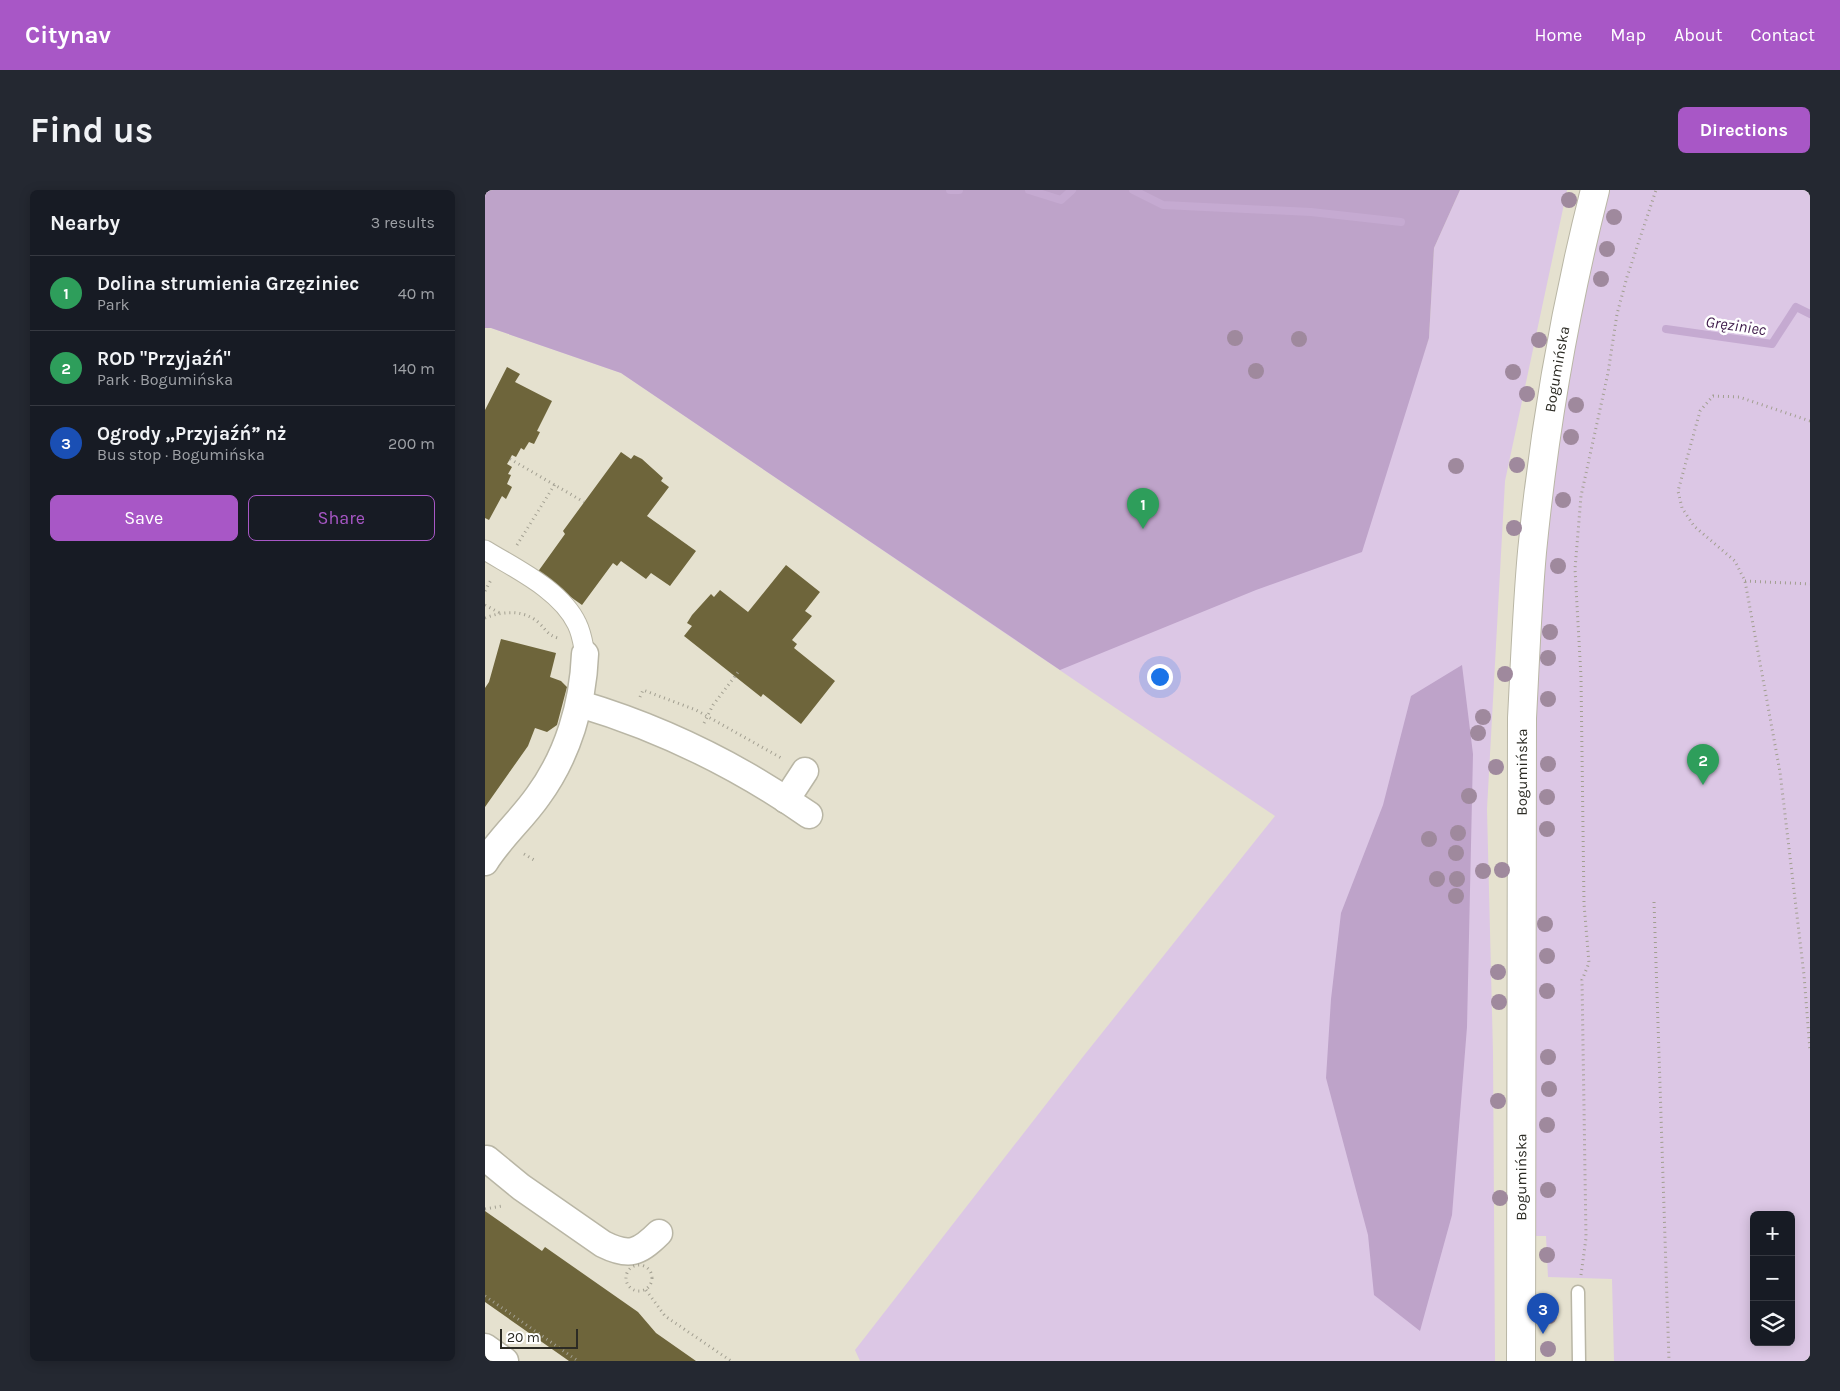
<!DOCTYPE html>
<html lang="en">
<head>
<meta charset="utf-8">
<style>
  :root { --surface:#171b24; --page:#242831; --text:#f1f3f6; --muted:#9ea1a6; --line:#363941; --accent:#a857c6 }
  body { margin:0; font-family:Karla,sans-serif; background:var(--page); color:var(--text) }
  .controls { position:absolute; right:15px; bottom:15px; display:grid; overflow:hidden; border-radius:8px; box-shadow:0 2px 12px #0003 }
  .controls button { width:45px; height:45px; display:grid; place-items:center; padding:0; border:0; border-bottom:1px solid var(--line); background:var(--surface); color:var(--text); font:25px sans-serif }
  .scale { position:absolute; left:15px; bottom:12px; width:78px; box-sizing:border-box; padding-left:5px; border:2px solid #2c2b24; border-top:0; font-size:14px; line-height:18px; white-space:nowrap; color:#2c2b24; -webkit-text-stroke:4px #fff; paint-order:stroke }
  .you { position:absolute; left:674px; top:486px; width:18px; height:18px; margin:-12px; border:4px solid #fff; border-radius:50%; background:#1a73e8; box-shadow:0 0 0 8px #1a73e833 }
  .badge { display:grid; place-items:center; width:32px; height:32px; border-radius:50%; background:var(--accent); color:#fff; font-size:16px; font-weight:700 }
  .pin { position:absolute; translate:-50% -41px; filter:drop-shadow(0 1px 2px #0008) }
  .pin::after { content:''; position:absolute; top:26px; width:18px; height:15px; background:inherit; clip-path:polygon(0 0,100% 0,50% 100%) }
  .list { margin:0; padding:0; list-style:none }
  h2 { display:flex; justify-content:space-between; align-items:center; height:65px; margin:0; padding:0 20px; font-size:21px }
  h2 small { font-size:16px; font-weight:400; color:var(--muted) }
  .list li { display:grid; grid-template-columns:32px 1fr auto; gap:15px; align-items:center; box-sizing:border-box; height:75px; padding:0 20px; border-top:1px solid var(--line) }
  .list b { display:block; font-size:19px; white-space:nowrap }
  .list p { margin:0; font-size:16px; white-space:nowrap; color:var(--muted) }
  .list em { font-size:16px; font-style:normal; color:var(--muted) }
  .actions { display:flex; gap:10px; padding:15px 20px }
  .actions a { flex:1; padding:11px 0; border:1px solid var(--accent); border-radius:8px; text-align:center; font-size:18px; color:var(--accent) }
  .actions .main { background:var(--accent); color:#fff }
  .icon { flex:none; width:28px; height:28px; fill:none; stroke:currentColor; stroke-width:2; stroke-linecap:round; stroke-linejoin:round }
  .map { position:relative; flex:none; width:1325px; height:1171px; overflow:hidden; border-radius:8px }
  header { display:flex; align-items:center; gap:30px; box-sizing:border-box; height:70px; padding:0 25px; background:var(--accent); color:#fff }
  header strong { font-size:24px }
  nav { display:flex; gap:28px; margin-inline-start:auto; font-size:18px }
  .intro { display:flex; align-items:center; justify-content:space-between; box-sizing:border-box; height:120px; padding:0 30px }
  h1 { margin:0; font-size:35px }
  .button { padding:12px 22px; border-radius:8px; background:var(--accent); color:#fff; font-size:18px; font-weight:700 }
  main { display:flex; gap:30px; padding:0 30px }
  aside { flex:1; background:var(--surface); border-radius:8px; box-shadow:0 2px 12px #0003 }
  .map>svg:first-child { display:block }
  .green { fill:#dcc7e5; fill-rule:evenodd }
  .forest { fill:#bea3c9 }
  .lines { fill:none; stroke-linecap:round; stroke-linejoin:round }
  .stream { stroke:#c5aad1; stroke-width:8 }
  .building { fill:#6e653b }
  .service-casing { stroke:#b9b6a5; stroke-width:15 }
  .pedestrian-casing { stroke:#b9b6a5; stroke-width:21 }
  .minor-casing { stroke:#b9b6a5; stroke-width:29 }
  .tertiary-casing { stroke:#b9b6a5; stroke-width:30 }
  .path { stroke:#a29f91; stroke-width:3; stroke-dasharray:1 4; stroke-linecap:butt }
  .service { stroke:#fff; stroke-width:12 }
  .pedestrian { stroke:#fff; stroke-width:19 }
  .minor { stroke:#fff; stroke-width:26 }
  .tertiary { stroke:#fff; stroke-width:28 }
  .tree { fill:#9f899d }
  .labels { text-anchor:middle; stroke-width:5; stroke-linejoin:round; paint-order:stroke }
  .street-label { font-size:15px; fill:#2c2b24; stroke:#fff }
  .water-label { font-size:16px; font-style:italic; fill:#3f1b4b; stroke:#fff }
</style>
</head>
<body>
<header>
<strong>Citynav</strong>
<nav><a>Home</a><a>Map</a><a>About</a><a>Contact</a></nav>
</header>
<div class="intro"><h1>Find us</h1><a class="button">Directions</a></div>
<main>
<aside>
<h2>Nearby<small>3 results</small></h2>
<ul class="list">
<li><span class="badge" style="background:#2e9e5b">1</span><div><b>Dolina strumienia Grzęziniec</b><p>Park</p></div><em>40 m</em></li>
<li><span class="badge" style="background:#2e9e5b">2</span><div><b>ROD &quot;Przyjaźń&quot;</b><p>Park · Bogumińska</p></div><em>140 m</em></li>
<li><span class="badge" style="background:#1a4fb4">3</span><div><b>Ogrody „Przyjaźń” nż</b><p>Bus stop · Bogumińska</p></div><em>200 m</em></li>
</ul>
<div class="actions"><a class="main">Save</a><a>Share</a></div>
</aside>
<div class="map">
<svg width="1325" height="1171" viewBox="0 0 1325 1171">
  <rect width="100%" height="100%" fill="#e5e1cf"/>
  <g class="green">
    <path d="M0,0L938,165L944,148L949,58L975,0H1082L1020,291L1002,619L1008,863L1010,1171H375L370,1160L597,868L790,626L136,183L6,138H0Z"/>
    <path d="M1124,0H1325V1171H1129L1127,1089L1063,1087L1061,1046H1050C1050,935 1051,824 1050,713C1050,597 1047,480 1059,364C1072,241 1094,120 1124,0ZM1269,1025H1306V1152H1269Z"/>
  </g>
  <g class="forest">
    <path d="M0,0H975L949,58L944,148L877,362L771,400L575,480L136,183L6,138H0Z"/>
    <path d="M977,475L988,564L982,837L967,1025L935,1141L889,1105L883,1045L841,888L846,809L856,723L898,615L926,506Z"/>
  </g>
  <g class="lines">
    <g class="stream">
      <path d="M465,0H474"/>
      <path d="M544,0L576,10L587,0"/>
      <path d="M648,0L678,15L826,22L916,32"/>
      <path d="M1181,139L1287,154L1311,117L1325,124"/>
    </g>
  </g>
  <g class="building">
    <path d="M22,177L35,184L30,192L67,211L52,241L55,242L49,254L44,252L39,260L36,258L31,267L27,265L25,269L22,274L27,277L23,284L26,285L22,294L27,297L21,309L17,306L4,330L0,328V220Z"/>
    <path d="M136,262L146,269L149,265L157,269L178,288L176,291L184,297L162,326L211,361L185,396L166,383L161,389L136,371L132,376L128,373L97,415L52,383L80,344L78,341Z"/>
    <path d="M301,375L335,402L320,421L327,426L307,450L312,454L309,458L350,491L316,534L278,504L276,507L199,446L207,436L202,433L207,425L226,404L229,407L235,400L263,422Z"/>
    <path d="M16,449L71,463L65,487L76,491L82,497L72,535L62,542L50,538L43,556L0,617V498L4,492Z"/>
    <path d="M0,1021L57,1061L60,1057L153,1122L171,1143L211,1171H84L0,1112Z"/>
  </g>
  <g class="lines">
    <g class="service-casing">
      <path id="service" d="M1093,1102L1094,1171"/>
    </g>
    <g class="pedestrian-casing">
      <path id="pedestrian" d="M0,360C31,379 76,400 92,434C97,444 98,454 100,464"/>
    </g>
    <g class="minor-casing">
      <g id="minor">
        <path d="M95,514C179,539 252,575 324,625"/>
        <path d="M301,610L320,581"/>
        <path d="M0,672C15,648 37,629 53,606C83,565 98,514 100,464"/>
        <path d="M2,969L36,997L118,1054C144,1067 154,1063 174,1043"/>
        <path d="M0,1157L20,1171"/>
      </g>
    </g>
    <g class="tertiary-casing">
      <g id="tertiary">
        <path id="s1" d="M1036,1171L1037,528C1040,473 1042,417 1047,362C1059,240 1080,118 1110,0"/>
      </g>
    </g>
    <g class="path">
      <path d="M1325,231L1254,207L1228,206L1215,221L1193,301L1197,318L1209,336L1250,371L1260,391L1295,582L1319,785L1325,861"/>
      <path d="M25,269L99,312"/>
      <path d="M32,355L70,294"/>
      <path d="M1260,391L1325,394"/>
      <path d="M0,401L7,388"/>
      <path d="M0,415L15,423"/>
      <path d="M0,428C18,421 40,419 55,434C62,441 63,445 73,448"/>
      <path d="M155,507L158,500L211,520L298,569"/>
      <path d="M219,533L228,515L254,481"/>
      <path d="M39,664L49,670"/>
      <path d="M1169,712L1184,1171"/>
      <path d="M0,1019L17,1016"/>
      <circle cx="154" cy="1088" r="13"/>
      <path d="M1096,1085L1101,1048L1097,790L1104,773L1099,714L1096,487L1090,379L1096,306L1123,183L1132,124L1142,87L1171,0"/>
      <path d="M161,1100L180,1126L246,1171"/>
      <path d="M0,1106L93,1171"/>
    </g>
    <use href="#service" class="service"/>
    <use href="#pedestrian" class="pedestrian"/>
    <use href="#minor" class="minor"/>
    <use href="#tertiary" class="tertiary"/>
  </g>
  <g class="tree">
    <circle cx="1084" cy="10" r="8"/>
    <circle cx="1129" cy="27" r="8"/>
    <circle cx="1122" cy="59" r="8"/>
    <circle cx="1116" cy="89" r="8"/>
    <circle cx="750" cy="148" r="8"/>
    <circle cx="814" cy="149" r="8"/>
    <circle cx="1054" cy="150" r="8"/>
    <circle cx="771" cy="181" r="8"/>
    <circle cx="1028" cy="182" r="8"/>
    <circle cx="1042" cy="204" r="8"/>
    <circle cx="1091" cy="215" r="8"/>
    <circle cx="1086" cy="247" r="8"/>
    <circle cx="1032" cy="275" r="8"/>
    <circle cx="971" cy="276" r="8"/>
    <circle cx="1078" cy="310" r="8"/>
    <circle cx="1029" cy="338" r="8"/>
    <circle cx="1073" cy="376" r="8"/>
    <circle cx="1065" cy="442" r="8"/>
    <circle cx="1063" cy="468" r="8"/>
    <circle cx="1020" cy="484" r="8"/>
    <circle cx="1063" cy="509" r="8"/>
    <circle cx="998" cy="527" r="8"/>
    <circle cx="993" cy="543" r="8"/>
    <circle cx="1063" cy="574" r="8"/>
    <circle cx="1011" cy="577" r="8"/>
    <circle cx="984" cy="606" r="8"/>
    <circle cx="1062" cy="607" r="8"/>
    <circle cx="1062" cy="639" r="8"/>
    <circle cx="973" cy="643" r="8"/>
    <circle cx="944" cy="649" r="8"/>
    <circle cx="971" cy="663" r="8"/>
    <circle cx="1017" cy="680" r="8"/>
    <circle cx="998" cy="681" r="8"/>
    <circle cx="952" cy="689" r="8"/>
    <circle cx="972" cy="689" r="8"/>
    <circle cx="971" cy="706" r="8"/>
    <circle cx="1060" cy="734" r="8"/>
    <circle cx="1062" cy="766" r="8"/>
    <circle cx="1013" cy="782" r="8"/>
    <circle cx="1062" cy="801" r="8"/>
    <circle cx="1014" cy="812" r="8"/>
    <circle cx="1063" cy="867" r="8"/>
    <circle cx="1064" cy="899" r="8"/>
    <circle cx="1013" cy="911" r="8"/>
    <circle cx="1062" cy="935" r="8"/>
    <circle cx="1063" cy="1000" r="8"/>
    <circle cx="1015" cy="1008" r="8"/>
    <circle cx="1062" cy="1065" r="8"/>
    <circle cx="1064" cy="1126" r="8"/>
    <circle cx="1063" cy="1159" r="8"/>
  </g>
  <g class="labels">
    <g class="street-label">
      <text dy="5" stroke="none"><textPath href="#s1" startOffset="994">Bogumińska</textPath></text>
      <text dy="5" stroke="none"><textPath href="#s1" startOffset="589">Bogumińska</textPath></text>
      <text dy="5" stroke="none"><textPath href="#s1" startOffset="184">Bogumińska</textPath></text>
    </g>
    <g class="water-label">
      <text transform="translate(1251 135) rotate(8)" y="6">Gręziniec</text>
    </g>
  </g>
</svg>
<div class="controls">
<button>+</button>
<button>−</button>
<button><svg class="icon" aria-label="layers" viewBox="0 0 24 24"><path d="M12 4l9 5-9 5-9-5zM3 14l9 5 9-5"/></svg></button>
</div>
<div class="scale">20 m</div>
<div class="you"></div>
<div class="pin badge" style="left:658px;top:339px;background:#2e9e5b">1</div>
<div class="pin badge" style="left:1218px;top:595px;background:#2e9e5b">2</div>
<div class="pin badge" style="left:1058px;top:1144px;background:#1a4fb4">3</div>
</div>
</main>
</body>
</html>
